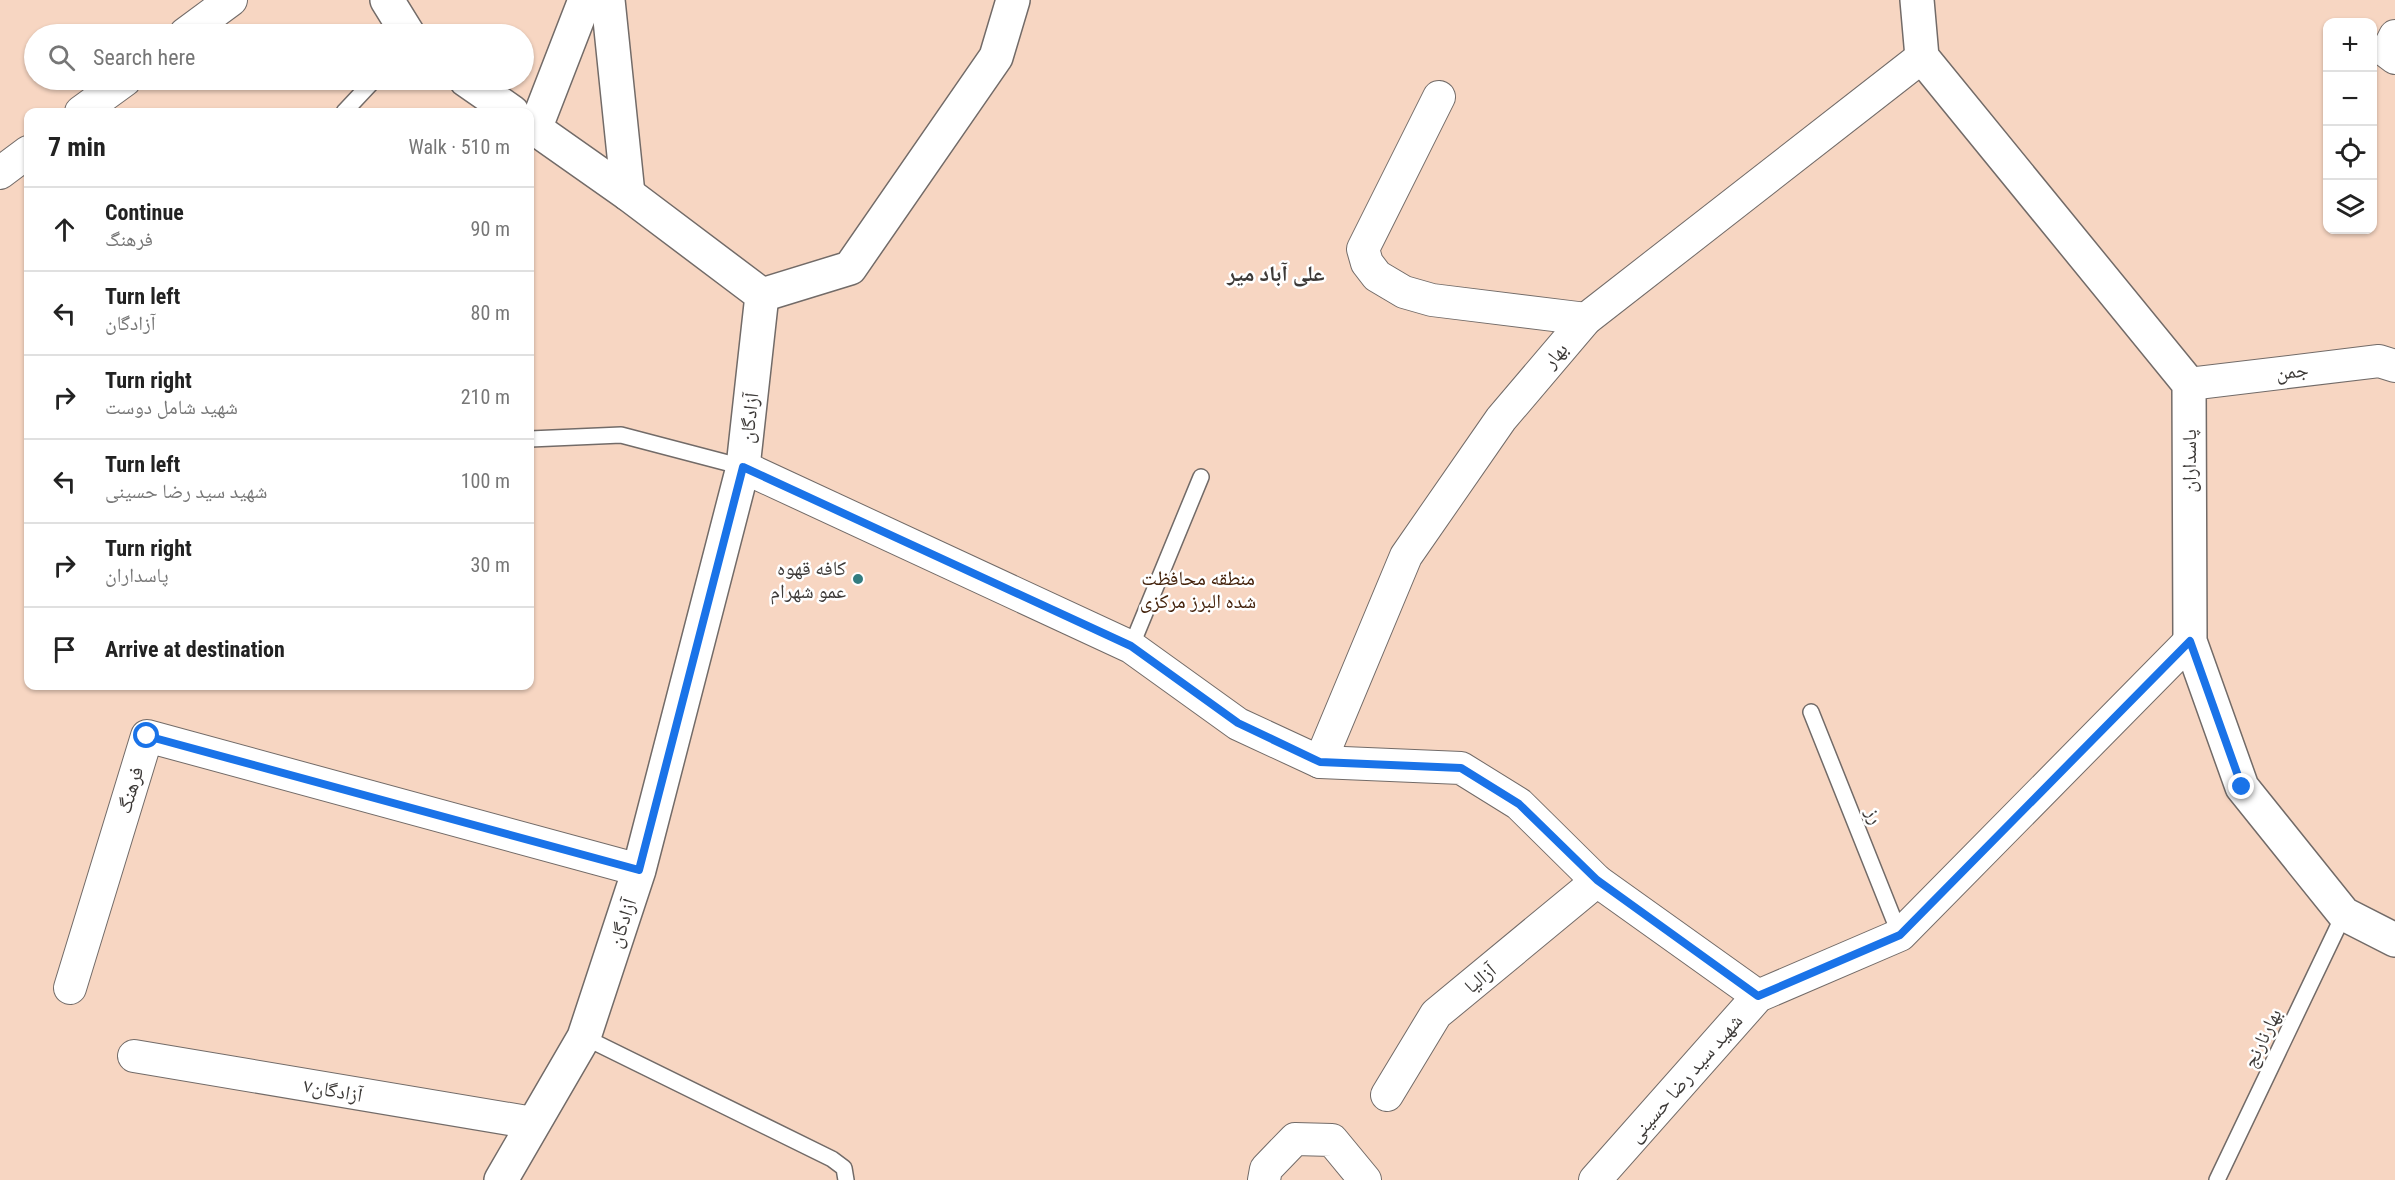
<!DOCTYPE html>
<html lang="en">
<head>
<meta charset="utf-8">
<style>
  :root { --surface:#fff; --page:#f6f6f6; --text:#222; --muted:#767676; --line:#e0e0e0 }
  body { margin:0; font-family:"Roboto Condensed","Noto Naskh Arabic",sans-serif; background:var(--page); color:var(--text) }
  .controls { position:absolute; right:18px; top:18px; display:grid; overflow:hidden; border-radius:12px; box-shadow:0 2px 4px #0004 }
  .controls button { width:54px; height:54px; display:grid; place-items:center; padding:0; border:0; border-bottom:2px solid var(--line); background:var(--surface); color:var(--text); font:30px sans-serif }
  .stop { position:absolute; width:18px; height:18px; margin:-14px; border:4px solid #1a73e8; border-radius:50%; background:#fff }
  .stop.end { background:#1a73e8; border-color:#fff; box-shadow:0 2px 6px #0008 }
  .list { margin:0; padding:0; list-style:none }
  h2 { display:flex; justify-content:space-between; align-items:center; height:78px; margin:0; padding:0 24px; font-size:26px }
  h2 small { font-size:20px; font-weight:400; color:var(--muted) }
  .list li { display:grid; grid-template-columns:39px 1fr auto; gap:18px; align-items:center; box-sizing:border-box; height:84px; padding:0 24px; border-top:2px solid var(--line) }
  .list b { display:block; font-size:22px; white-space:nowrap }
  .list p { margin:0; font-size:20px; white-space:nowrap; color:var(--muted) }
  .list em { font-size:20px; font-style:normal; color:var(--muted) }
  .icon { flex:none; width:33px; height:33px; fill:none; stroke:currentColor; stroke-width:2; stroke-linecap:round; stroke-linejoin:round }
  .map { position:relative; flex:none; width:2395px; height:1180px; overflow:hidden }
  .search { position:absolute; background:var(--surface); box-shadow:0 2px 4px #0004; left:24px; top:24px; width:510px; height:66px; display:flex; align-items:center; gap:15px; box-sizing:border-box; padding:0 21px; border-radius:33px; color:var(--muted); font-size:22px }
  .panel { position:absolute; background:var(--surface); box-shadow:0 2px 4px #0004; left:24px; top:108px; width:510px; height:582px; border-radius:12px }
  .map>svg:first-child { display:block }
  .green { fill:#f7d6c2; fill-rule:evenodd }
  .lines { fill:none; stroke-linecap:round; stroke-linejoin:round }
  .service-casing { stroke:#726b68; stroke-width:18 }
  .minor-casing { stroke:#726b68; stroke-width:34 }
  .tertiary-casing { stroke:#726b68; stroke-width:36 }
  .service { stroke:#fff; stroke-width:15 }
  .minor { stroke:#fff; stroke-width:32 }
  .tertiary { stroke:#fff; stroke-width:33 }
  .route { stroke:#1a73e8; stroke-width:8 }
  .poi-dot { fill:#337c7f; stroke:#fff; stroke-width:2 }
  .labels { text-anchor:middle; stroke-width:5; stroke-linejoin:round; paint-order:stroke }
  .street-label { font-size:20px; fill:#3d3a38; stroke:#fff }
  .poi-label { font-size:20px; fill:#3d3a38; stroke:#fff; text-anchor:end }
  .park-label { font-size:20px; fill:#44220b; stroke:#fff }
  .quarter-label { font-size:22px; font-weight:bold; fill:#3d3a38; stroke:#fff }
</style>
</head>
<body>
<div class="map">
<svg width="2395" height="1180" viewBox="0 0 2395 1180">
  <rect width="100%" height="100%" fill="#fef8f5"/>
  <path class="green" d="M0,0H2395V1180H0ZM2328,22H2372V230H2328ZM34,34H524V80H34ZM28,112H530V686H28Z"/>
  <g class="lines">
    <g class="service-casing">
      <g id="service">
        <path d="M344,112L374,80"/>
        <path d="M530,439L621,435L743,467"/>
        <path d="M1131,647L1201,477"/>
        <path d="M1811,712L1900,935"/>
        <path d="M584,1037L832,1159L844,1168L846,1180"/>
        <path d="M2217,1180L2344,914"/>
      </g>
    </g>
    <g class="minor-casing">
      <g id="minor">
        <path d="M185,34L231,0"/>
        <path d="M2395,36L2387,52L2395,58"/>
        <path d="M1439,97L1363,249L1367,263L1377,276L1404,292L1432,300L1586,319"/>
        <path d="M81,112L125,80"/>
        <path d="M0,173L28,152"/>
        <path d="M2189,384L2379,361L2395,366"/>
        <path d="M743,467L1131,647L1238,724L1320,762L1461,768L1519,804L1597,881L1758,996"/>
        <path d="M1320,762L1406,556L1501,419L1586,319L1922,57"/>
        <path d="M70,988L147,736L639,870"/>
        <path d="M134,1056L533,1123"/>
        <path d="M1387,1095L1436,1014L1597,881"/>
        <path d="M1264,1180L1266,1169L1295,1139L1332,1140L1365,1180"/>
        <path d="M1595,1180L1758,996L1900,935L2190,641"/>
      </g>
    </g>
    <g class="tertiary-casing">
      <g id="tertiary">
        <path d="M387,0L408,34"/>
        <path d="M608,0L628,194"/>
        <path d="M1917,0L1922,57L2189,384L2190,641L2242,787L2344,914L2395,940"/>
        <path d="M466,80L512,112"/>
        <path d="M535,129L585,0"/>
        <path d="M762,295L850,268L996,57L1013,0"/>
        <path d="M501,1180L584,1037L639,870L743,467L762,295L628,194L530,125"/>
      </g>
    </g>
    <use href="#service" class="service"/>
    <use href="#minor" class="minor"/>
    <use href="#tertiary" class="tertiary"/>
  </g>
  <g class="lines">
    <path class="route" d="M147,736L639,870L743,467L1131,646L1238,723L1320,762L1461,768L1519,804L1597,880L1758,996L1900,935L2190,641L2242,787"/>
  </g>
  <circle class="poi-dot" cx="858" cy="579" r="6"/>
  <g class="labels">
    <g class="street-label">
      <text transform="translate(1555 355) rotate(-50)" y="7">بهار</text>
      <text transform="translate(2292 371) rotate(-7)" y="7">جمن</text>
      <text transform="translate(749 418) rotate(-84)" y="7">آزادگان</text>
      <text transform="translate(2189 461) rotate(-90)" y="7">پاسداران</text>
      <text transform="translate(130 790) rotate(-73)" y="7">فرهنگ</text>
      <text transform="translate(1875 816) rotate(68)" y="7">رز</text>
      <text transform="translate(622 923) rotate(-72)" y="7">آزادگان</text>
      <text transform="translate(1480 978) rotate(-40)" y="7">آزالیا</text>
      <text transform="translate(2262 1038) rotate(-64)" y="7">بهارنارنج</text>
      <text transform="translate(1685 1078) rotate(-49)" y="7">شهید سید رضا حسینی</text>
      <text transform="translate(333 1090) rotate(10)" y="7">آزادگان۷</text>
    </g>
    <g class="poi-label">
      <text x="846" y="575">کافه قهوه<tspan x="846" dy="23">عمو شهرام</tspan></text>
    </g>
    <g class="park-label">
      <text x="1198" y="585">منطقه محافظت<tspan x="1198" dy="23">شده البرز مرکزی</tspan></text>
    </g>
    <g class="quarter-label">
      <text x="1276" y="281">علی آباد میر</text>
    </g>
  </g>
</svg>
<div class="controls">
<button>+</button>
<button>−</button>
<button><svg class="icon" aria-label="locate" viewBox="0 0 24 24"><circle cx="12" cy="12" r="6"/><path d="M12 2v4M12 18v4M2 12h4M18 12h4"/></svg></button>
<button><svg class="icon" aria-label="layers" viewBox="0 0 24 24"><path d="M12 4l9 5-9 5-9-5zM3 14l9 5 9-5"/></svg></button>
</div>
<div class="stop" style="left:147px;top:736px"></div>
<div class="stop end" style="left:2242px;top:787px"></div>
<div class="search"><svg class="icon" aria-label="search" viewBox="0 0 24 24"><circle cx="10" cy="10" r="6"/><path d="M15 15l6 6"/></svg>Search here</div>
<section class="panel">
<h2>7 min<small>Walk · 510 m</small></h2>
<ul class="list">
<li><svg class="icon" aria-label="ahead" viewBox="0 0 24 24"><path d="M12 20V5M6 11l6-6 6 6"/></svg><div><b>Continue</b><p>فرهنگ</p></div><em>90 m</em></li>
<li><svg class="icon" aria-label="left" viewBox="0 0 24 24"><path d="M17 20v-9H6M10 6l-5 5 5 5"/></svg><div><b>Turn left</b><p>آزادگان</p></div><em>80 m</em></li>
<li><svg class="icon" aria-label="right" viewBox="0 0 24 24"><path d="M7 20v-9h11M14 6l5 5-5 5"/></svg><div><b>Turn right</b><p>شهید شامل دوست</p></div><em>210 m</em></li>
<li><svg class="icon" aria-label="left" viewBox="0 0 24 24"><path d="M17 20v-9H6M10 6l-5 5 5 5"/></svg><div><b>Turn left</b><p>شهید سید رضا حسینی</p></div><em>100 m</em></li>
<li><svg class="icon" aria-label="right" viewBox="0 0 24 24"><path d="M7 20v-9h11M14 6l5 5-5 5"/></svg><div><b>Turn right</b><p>پاسداران</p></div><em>30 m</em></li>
<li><svg class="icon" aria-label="arrive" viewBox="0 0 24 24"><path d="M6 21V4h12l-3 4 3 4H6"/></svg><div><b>Arrive at destination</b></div></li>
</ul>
</section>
</div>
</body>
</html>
